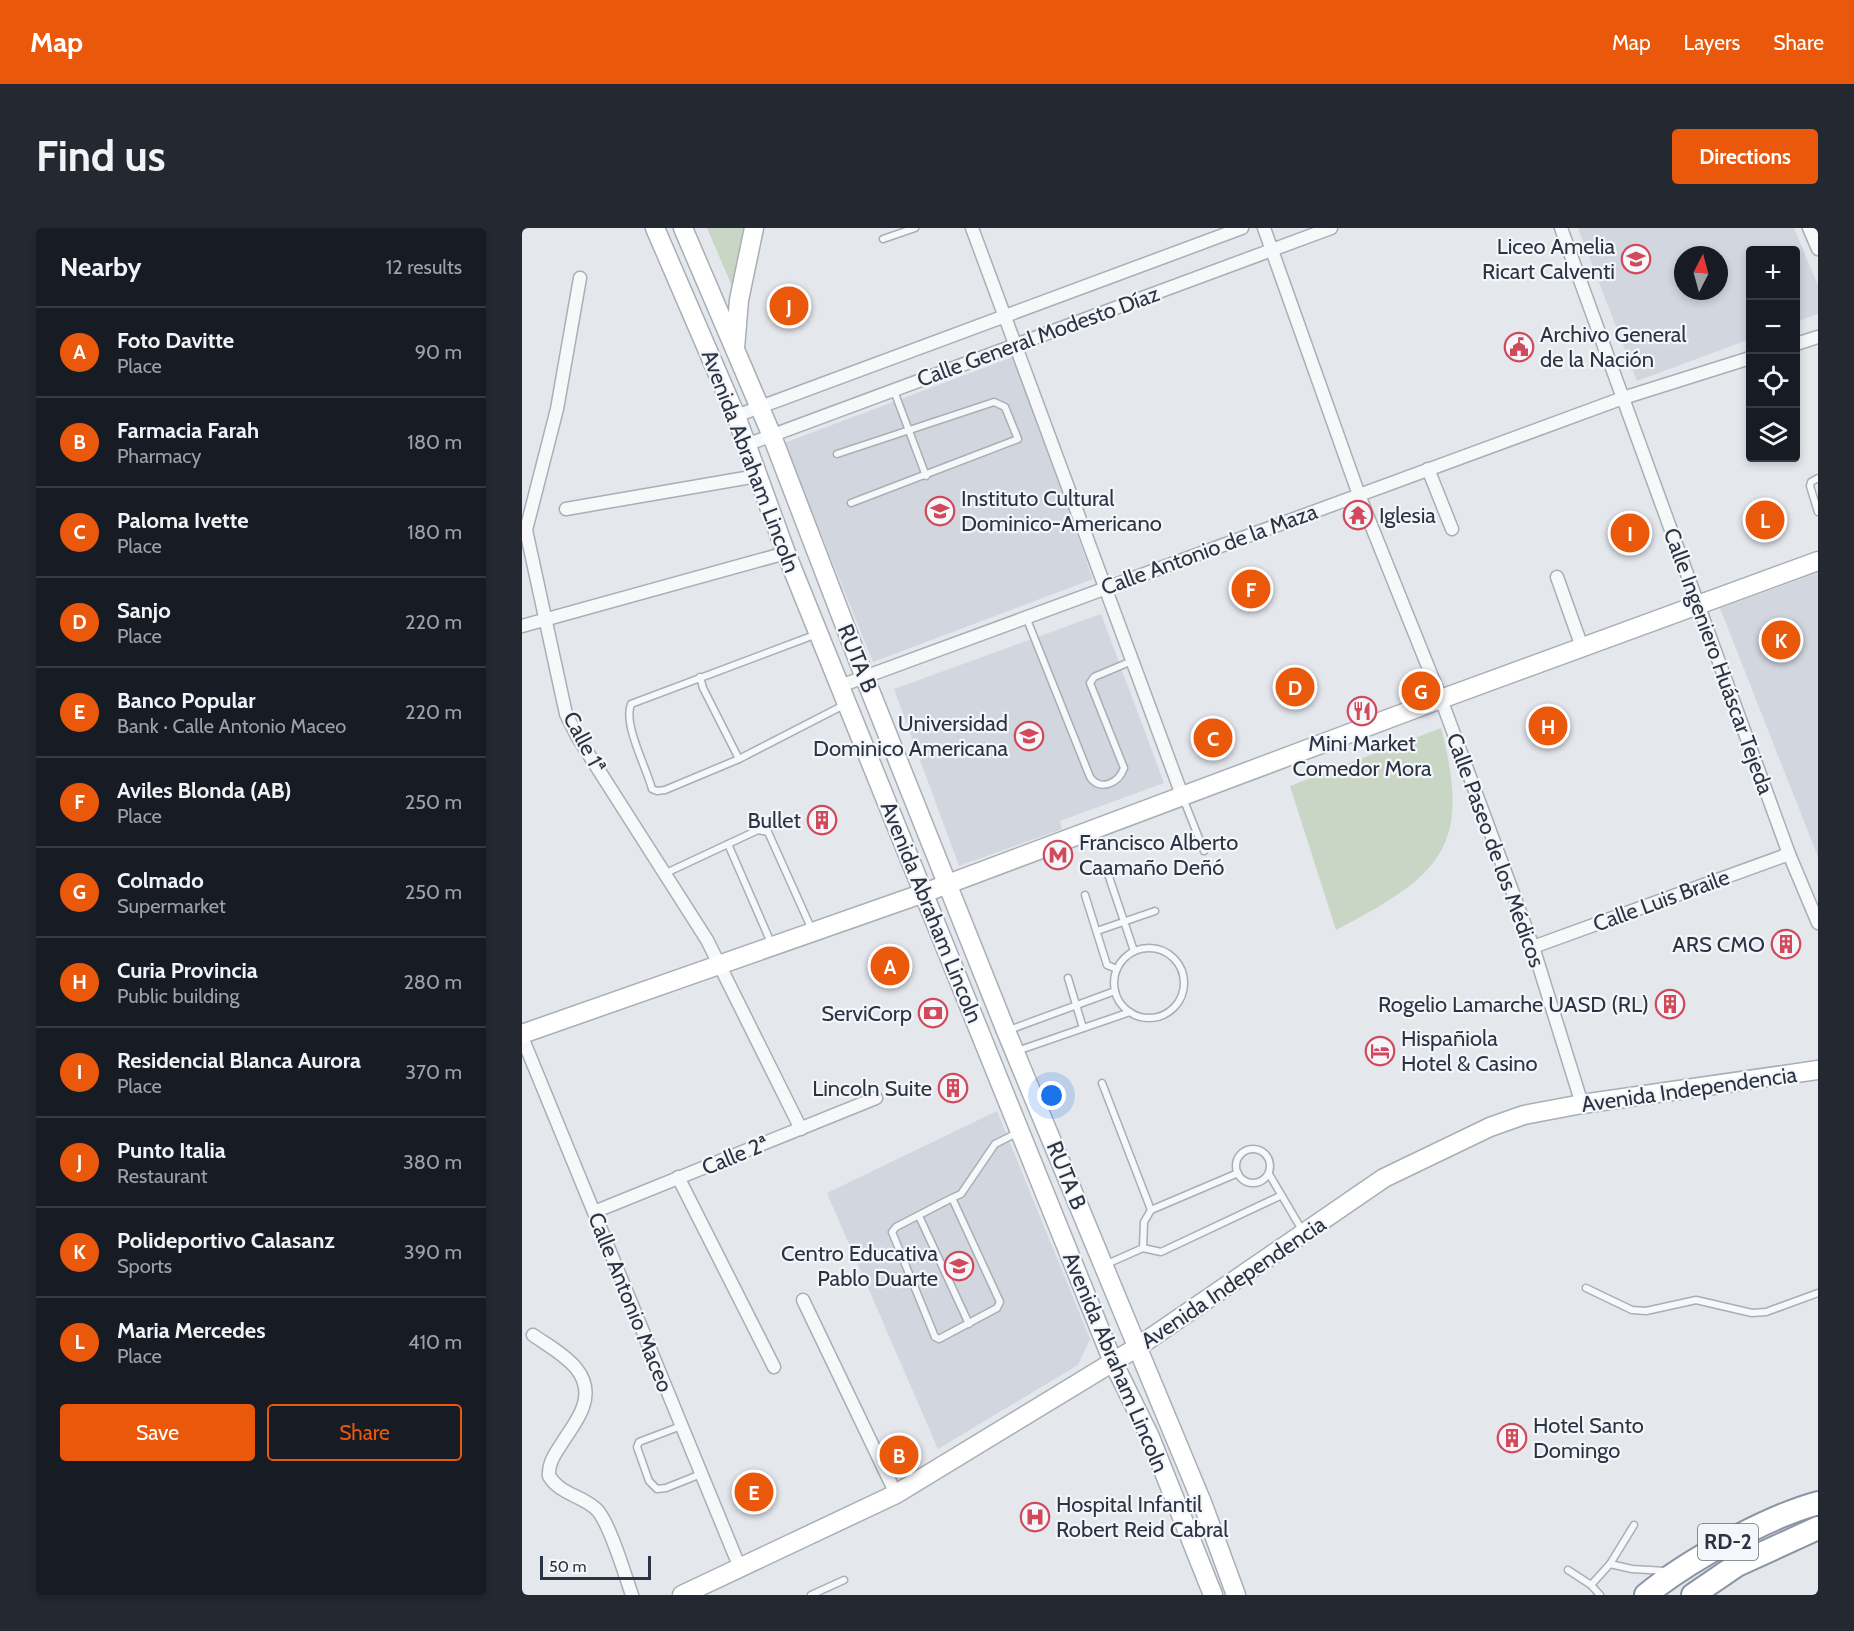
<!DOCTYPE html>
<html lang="en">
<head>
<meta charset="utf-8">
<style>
  :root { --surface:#171b24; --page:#242831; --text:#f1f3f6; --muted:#9ea1a6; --line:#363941; --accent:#ea580c }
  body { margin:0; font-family:Cabin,sans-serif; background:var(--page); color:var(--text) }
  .controls { position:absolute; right:18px; top:18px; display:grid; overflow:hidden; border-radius:6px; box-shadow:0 3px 9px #0003 }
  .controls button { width:54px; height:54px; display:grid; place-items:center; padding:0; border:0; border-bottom:2px solid var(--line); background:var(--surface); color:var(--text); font:30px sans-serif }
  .compass { position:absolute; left:1152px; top:18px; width:54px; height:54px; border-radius:50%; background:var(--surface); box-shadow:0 3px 9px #0003; rotate:6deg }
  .scale { position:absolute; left:18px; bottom:15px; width:111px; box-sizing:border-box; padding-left:6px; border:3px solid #2b3445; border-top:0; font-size:16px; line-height:21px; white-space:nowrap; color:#2b3445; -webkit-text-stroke:4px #f4f6f9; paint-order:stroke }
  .you { position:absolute; left:530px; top:868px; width:21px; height:21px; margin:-15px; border:4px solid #fff; border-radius:50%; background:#1a73e8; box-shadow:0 0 0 9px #1a73e833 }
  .badge { display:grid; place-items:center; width:39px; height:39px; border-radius:50%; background:var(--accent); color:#fff; font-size:20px; font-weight:700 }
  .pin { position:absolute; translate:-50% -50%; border:3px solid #fff; box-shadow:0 2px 6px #0006 }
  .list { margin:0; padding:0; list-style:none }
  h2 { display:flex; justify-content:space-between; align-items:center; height:78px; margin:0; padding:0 24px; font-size:26px }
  h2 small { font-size:20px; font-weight:400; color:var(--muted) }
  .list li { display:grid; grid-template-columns:39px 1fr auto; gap:18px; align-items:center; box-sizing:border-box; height:90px; padding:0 24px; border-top:2px solid var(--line) }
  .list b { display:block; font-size:22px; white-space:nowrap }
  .list p { margin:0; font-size:20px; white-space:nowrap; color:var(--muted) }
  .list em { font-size:20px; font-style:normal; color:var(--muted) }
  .actions { display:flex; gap:12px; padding:18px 24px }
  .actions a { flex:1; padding:14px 0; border:2px solid var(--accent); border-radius:6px; text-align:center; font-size:21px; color:var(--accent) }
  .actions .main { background:var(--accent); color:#fff }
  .icon { flex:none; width:33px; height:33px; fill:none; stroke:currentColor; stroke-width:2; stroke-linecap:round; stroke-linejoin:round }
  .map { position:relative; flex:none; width:1296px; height:1367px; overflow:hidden; border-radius:6px }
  header { display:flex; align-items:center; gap:36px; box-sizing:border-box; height:84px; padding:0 30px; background:var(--accent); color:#fff }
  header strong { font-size:28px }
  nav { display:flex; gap:33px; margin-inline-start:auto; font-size:21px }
  .intro { display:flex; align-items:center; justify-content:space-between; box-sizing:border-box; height:144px; padding:0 36px }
  h1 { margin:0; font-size:42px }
  .button { padding:15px 27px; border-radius:6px; background:var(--accent); color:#fff; font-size:21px; font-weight:700 }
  main { display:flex; gap:36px; padding:0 36px }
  aside { flex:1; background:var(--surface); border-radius:6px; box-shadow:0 3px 9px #0003 }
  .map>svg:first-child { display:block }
  .built { fill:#d2d6de; fill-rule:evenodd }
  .green { fill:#c9d6c5 }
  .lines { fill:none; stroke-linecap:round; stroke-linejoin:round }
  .lane-casing { stroke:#a9aeb7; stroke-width:9 }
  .street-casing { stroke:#a9aeb7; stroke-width:15 }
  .secondary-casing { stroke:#a9aeb7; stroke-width:21 }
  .highway-casing { stroke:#8b94a3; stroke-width:26 }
  .lane { stroke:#f7f8fa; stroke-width:6 }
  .street { stroke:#f7f8fa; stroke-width:12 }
  .secondary { stroke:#fff; stroke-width:18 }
  .highway { stroke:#fff; stroke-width:22 }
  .labels { text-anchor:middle; stroke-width:4.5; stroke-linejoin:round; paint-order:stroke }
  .shield { fill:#f4f6f9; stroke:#676e7b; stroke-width:1.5 }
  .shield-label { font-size:21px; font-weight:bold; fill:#2b3445 }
  .poi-label { font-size:22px; fill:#2b3445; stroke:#f4f6f9; text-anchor:end }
  .street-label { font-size:22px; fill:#2b3445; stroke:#f4f6f9 }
</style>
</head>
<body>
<header>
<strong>Map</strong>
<nav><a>Map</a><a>Layers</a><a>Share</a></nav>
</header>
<div class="intro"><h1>Find us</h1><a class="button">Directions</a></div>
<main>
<aside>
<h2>Nearby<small>12 results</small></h2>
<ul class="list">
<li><span class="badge">A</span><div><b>Foto Davitte</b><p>Place</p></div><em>90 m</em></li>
<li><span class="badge">B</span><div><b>Farmacia Farah</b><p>Pharmacy</p></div><em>180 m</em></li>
<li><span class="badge">C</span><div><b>Paloma Ivette</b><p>Place</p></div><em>180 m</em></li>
<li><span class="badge">D</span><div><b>Sanjo</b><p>Place</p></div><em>220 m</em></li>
<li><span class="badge">E</span><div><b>Banco Popular</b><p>Bank · Calle Antonio Maceo</p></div><em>220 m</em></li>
<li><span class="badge">F</span><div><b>Aviles Blonda (AB)</b><p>Place</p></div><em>250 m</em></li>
<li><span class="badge">G</span><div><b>Colmado</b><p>Supermarket</p></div><em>250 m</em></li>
<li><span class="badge">H</span><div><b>Curia Provincia</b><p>Public building</p></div><em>280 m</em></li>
<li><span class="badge">I</span><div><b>Residencial Blanca Aurora</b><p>Place</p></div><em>370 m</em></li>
<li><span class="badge">J</span><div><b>Punto Italia</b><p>Restaurant</p></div><em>380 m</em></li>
<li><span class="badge">K</span><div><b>Polideportivo Calasanz</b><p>Sports</p></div><em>390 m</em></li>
<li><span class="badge">L</span><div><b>Maria Mercedes</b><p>Place</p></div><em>410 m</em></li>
</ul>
<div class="actions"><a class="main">Save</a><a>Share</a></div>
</aside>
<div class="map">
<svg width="1296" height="1367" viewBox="0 0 1296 1367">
  <rect width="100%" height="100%" fill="#e4e7ec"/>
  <g class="built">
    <path d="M1056,0H1272L1296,57V86L1274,94V22H1228V111L1115,153ZM1161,27H1197V63H1161Z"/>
    <path d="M491,129L571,351L351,434L262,215Z"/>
    <path d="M1296,345V629L1198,380Z"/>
    <path d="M579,386L642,555L538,593L540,601L437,638L372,461Z"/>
    <path d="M475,883L568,1111L556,1137L416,1221L305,965Z"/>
  </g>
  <g class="green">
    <path d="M185,0H224L213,65Z"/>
    <path d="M919,500C951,621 917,648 814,702L768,558Z"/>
  </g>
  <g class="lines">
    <g class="lane-casing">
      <g id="lane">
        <path d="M361,11L393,0"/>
        <path d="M372,163L404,248"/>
        <path d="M315,226L472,174L483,179L496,211L329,275"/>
        <path d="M1296,250L1289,254L1288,258L1296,284"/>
        <path d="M504,389L568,549C578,564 597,555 602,540L568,455L572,449L610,433"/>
        <path d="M295,406L109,476C101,497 124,538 130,561L135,563L143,562L217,531L322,477"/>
        <path d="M178,449L181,460L217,531"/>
        <path d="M661,570L682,623"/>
        <path d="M206,616L250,717"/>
        <path d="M585,643L612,723"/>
        <path d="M144,645L236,602L246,604L290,702"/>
        <path d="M563,667L585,737L595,741"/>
        <path d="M575,703L633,683"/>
        <circle cx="627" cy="755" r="35"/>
        <path d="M546,750L561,800"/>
        <path d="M487,802L593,763"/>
        <path d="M495,823L608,784"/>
        <path d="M580,855L629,982"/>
        <circle cx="731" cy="938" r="17"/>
        <path d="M747,946L780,1002"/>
        <path d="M430,970L478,1074L475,1080L417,1111L413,1109L370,1004L374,999L430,970L439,966L473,916L495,905"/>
        <path d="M397,988L447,1096"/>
        <path d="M621,1020L639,1024L758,968"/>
        <path d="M585,1036L621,1020L622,994L629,982L716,945"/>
        <path d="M1064,1060L1110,1082L1124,1083L1174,1072L1230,1085L1244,1084L1296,1065"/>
        <path d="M159,1198L117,1214L115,1219L127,1253L135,1261L144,1260L179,1246"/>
        <path d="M659,1284L680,1277"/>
        <path d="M1088,1336L1112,1297"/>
        <path d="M1046,1342L1069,1357"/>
        <path d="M289,1367L322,1352"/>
        <path d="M1078,1367L1069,1357L1088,1336L1110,1341L1144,1343"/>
      </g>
    </g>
    <g class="street-casing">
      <g id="street">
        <path d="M450,0L660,567"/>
        <path d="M742,0L837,267L919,471L1011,719L1060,876"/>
        <path d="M1039,0L1267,626L1296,695"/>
        <path d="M1287,0L1296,21"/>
        <path d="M58,50L35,181L4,302L44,486L55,508L185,712L279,901"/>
        <path d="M1274,116L1296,109"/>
        <path d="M214,188L720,0"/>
        <path d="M224,217L809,0"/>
        <path d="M906,241L930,301"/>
        <path d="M44,281L235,248"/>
        <path d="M1035,349L1060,419"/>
        <path d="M0,398L264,325"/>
        <path d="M318,458L1101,170L1228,130"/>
        <path d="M1011,719L1267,626"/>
        <path d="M0,809L218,1340"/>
        <path d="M156,949L252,1139"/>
        <path d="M72,984L354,870"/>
        <path d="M281,1072L374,1266"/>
        <path d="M11,1107C35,1124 74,1142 61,1179C57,1191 47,1204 40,1215C33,1226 26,1235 27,1248C38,1266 58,1267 73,1280C87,1291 103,1348 110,1367"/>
      </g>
    </g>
    <g class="secondary-casing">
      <g id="secondary">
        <path d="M133,0L214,188L264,325L591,1134L628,1209L691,1367"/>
        <path d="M161,0L250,208L343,450L484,803L681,1277L714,1367"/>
        <path d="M213,120L217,72L232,0"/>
        <path d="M0,806L402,665L919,471L1296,333"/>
        <path d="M160,1367L374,1266L614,1120L862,950L968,899L1002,887L1060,876L1296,842"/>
      </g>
    </g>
    <g class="highway-casing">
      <g id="highway">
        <path d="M1124,1367C1165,1333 1245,1289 1296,1275"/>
        <path d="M1171,1367L1215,1337L1296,1300"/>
      </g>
    </g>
    <use href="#lane" class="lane"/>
    <use href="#street" class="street"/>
    <use href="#secondary" class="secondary"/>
    <use href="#highway" class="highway"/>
  </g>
  <defs>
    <g id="school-ring" transform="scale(1.5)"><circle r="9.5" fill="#f4f6f9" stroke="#d1495b" stroke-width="1.5"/><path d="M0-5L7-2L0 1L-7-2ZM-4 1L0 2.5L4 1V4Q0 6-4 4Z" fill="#d1495b"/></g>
    <g id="civic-ring" transform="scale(1.5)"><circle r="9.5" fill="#f4f6f9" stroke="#d1495b" stroke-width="1.5"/><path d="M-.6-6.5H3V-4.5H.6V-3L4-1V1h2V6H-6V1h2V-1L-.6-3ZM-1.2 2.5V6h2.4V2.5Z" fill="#d1495b"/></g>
    <g id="temple-ring" transform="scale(1.5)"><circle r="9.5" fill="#f4f6f9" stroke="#d1495b" stroke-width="1.5"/><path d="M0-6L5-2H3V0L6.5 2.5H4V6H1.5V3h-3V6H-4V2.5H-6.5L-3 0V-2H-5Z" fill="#d1495b"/></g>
    <g id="restaurant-ring" transform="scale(1.5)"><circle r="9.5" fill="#f4f6f9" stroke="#d1495b" stroke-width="1.5"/><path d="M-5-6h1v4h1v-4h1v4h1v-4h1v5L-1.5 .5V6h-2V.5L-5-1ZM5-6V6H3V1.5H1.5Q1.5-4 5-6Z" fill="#d1495b"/></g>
    <g id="university-ring" transform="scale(1.5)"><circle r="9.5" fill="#f4f6f9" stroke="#d1495b" stroke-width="1.5"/><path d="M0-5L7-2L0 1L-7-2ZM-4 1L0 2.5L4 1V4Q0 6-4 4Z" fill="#d1495b"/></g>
    <g id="building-ring" transform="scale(1.5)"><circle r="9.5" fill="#f4f6f9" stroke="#d1495b" stroke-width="1.5"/><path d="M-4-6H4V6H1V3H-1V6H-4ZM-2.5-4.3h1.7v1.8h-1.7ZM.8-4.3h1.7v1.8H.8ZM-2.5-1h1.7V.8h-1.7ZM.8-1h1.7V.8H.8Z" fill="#d1495b"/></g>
    <g id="metro-ring" transform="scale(1.5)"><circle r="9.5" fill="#f4f6f9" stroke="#d1495b" stroke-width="1.5"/><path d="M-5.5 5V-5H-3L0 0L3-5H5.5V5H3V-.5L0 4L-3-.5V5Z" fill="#d1495b"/></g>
    <g id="bank-ring" transform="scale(1.5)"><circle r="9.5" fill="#f4f6f9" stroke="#d1495b" stroke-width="1.5"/><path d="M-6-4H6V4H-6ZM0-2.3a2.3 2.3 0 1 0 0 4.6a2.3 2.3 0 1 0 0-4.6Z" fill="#d1495b"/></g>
    <g id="hotel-ring" transform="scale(1.5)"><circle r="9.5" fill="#f4f6f9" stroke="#d1495b" stroke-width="1.5"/><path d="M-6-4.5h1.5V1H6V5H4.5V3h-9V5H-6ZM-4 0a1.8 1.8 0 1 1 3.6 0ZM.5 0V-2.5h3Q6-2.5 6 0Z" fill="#d1495b"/></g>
    <g id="hospital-ring" transform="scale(1.5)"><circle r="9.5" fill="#f4f6f9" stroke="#d1495b" stroke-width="1.5"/><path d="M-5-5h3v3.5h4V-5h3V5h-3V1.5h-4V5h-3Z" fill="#d1495b"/></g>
  </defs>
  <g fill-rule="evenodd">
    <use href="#school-ring" x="1114" y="31"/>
    <use href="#civic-ring" x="997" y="119"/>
    <use href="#school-ring" x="418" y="283"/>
    <use href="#temple-ring" x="836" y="287"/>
    <use href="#restaurant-ring" x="840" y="483"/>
    <use href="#university-ring" x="507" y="508"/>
    <use href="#building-ring" x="300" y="592"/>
    <use href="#metro-ring" x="536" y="627"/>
    <use href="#building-ring" x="1264" y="716"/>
    <use href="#building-ring" x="1148" y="776"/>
    <use href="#bank-ring" x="411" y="785"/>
    <use href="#hotel-ring" x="858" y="823"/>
    <use href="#building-ring" x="431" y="860"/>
    <use href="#school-ring" x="437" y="1038"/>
    <use href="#building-ring" x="990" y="1210"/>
    <use href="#hospital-ring" x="513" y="1289"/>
  </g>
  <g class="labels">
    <rect class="shield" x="1176" y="1296" width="60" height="36" rx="4.5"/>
    <g class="shield-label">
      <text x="1206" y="1321">RD-2</text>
    </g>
    <g class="poi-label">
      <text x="1093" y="26">Liceo Amelia<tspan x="1093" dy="25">Ricart Calventi</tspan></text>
      <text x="1018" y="114" text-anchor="start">Archivo General<tspan x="1018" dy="25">de la Nación</tspan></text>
      <text x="439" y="278" text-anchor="start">Instituto Cultural<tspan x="439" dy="25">Dominico-Americano</tspan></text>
      <text x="857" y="295" text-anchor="start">Iglesia</text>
      <text x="486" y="503">Universidad<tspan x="486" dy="25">Dominico Americana</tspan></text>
      <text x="840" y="523" text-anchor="middle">Mini Market<tspan x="840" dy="25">Comedor Mora</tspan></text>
      <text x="279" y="600">Bullet</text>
      <text x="557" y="622" text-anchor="start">Francisco Alberto<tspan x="557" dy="25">Caamaño Deñó</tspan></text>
      <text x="1243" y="724">ARS CMO</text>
      <text x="1127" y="784">Rogelio Lamarche UASD (RL)</text>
      <text x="390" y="793">ServiCorp</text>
      <text x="879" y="818" text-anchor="start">Hispañiola<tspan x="879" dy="25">Hotel &amp; Casino</tspan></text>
      <text x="410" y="868">Lincoln Suite</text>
      <text x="416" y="1033">Centro Educativa<tspan x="416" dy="25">Pablo Duarte</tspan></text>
      <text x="1011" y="1205" text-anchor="start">Hotel Santo<tspan x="1011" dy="25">Domingo</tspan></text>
      <text x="534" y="1284" text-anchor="start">Hospital Infantil<tspan x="534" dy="25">Robert Reid Cabral</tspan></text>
    </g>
    <g class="street-label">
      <text transform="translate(516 108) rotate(-20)" y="8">Calle General Modesto Díaz</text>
      <text transform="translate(229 233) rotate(69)" y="8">Avenida Abraham Lincoln</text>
      <text transform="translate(687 321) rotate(-20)" y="8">Calle Antonio de la Maza</text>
      <text transform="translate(336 430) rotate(68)" y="8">RUTA B</text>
      <text transform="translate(1197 433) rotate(70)" y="8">Calle Ingeniero Huáscar Tejeda</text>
      <text transform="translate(63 514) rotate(62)" y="8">Calle 1ª</text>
      <text transform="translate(974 622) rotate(70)" y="8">Calle Paseo de los Médicos</text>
      <text transform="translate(1139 672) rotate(-20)" y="8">Calle Luis Braile</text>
      <text transform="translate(410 684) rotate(68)" y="8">Avenida Abraham Lincoln</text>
      <text transform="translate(1167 861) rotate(-8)" y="8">Avenida Independencia</text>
      <text transform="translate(213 927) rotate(-22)" y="8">Calle 2ª</text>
      <text transform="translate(545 947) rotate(68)" y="8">RUTA B</text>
      <text transform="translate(711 1054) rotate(-34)" y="8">Avenida Independencia</text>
      <text transform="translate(109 1074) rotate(68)" y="8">Calle Antonio Maceo</text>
      <text transform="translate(594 1134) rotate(67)" y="8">Avenida Abraham Lincoln</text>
    </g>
  </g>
</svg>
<div class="controls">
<button>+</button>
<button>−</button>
<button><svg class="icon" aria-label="locate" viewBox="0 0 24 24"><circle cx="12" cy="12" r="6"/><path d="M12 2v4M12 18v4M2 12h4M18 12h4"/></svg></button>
<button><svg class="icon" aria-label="layers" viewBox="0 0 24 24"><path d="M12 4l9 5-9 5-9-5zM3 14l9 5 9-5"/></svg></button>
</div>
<svg class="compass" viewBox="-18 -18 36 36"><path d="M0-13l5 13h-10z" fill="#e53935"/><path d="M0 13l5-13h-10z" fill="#9ea1a6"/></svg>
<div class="scale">50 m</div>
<div class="you"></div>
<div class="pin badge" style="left:368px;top:738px">A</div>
<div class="pin badge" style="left:377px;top:1227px">B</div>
<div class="pin badge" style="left:691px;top:510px">C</div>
<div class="pin badge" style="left:773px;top:459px">D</div>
<div class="pin badge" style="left:232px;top:1264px">E</div>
<div class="pin badge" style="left:729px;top:361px">F</div>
<div class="pin badge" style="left:899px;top:463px">G</div>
<div class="pin badge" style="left:1026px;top:498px">H</div>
<div class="pin badge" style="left:1108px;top:305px">I</div>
<div class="pin badge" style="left:267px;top:78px">J</div>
<div class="pin badge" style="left:1259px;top:412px">K</div>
<div class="pin badge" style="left:1243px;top:292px">L</div>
</div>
</main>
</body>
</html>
